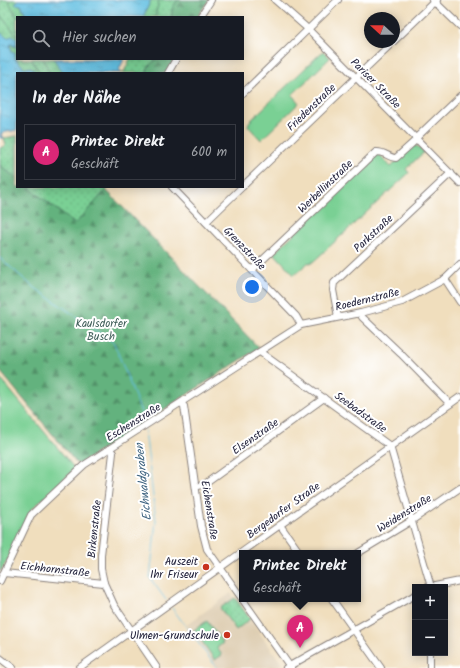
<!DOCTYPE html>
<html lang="de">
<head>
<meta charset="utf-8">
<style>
  :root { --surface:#171b24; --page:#242831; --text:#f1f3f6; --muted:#9ea1a6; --line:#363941; --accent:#db2777 }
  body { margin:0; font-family:Kalam,sans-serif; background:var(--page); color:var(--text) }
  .controls { position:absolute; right:12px; bottom:12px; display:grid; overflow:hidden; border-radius:0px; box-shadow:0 2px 10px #0003 }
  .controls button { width:36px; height:36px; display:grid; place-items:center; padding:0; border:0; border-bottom:1px solid var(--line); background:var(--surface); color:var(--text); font:20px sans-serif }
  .compass { position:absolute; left:364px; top:12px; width:36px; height:36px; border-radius:50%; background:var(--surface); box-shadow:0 2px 10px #0003; rotate:291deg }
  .you { position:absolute; left:252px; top:287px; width:14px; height:14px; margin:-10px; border:3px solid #fff; border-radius:50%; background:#1a73e8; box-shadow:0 0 0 6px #1a73e833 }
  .badge { display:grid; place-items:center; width:26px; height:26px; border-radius:50%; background:var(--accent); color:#fff; font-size:13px; font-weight:700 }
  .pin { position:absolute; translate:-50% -33px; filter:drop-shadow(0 1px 2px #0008) }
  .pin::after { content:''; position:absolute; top:21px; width:14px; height:12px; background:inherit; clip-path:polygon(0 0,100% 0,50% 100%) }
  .popup { position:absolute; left:239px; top:550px; width:122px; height:52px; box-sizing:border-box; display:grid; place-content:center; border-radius:0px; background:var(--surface); filter:drop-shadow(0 1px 3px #0005); font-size:13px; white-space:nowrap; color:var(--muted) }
  .popup b { font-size:15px; color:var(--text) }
  .popup::after { content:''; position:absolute; left:50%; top:100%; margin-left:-8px; border:8px solid transparent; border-top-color:var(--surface) }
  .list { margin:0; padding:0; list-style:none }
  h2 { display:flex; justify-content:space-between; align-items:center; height:52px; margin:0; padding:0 16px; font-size:17px }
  h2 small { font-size:13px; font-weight:400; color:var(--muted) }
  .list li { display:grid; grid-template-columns:26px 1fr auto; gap:12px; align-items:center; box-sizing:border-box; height:56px; margin:0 8px 8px; padding:0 8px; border:1px solid var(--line); border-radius:0px }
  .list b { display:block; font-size:15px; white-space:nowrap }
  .list p { margin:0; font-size:13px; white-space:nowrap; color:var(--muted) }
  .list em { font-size:13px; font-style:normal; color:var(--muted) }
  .icon { flex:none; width:22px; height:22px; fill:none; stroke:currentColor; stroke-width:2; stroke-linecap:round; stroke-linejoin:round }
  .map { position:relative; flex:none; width:460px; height:668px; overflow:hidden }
  .search { position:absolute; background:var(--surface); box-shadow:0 2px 10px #0003; left:16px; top:16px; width:228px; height:44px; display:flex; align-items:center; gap:10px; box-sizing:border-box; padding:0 14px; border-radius:0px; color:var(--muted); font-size:15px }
  .panel { position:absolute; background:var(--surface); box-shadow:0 2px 10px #0003; left:16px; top:72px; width:228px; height:116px; border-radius:0px }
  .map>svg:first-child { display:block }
  .built { fill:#deceb2 }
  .grass { fill:url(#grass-dots); stroke:#4e7968 }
  .forest { fill:url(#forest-firs); stroke:#426a5c }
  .wetland { fill:url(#wetland-marsh); stroke:#4e7968 }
  .garden { fill:#7ad094; stroke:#4e7968 }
  .water { fill:url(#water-ripples); stroke:#43718e }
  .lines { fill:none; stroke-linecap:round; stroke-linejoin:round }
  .stream { stroke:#64c0e2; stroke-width:1 }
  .minor-casing { stroke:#89807c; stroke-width:8 }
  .minor { stroke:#fff; stroke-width:6 }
  .poi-dot { fill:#c8321e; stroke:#fff; stroke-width:1.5 }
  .labels { text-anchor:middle; stroke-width:4; stroke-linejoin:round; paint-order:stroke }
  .street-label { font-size:11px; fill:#22223b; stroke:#fff }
  .park-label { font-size:11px; fill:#415f5a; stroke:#fff }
  .poi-label { font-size:11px; fill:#22223b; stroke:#fff; text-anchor:end }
  .water-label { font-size:12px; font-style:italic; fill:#3c617e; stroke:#fff }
</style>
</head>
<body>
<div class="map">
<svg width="460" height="668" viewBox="0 0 460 668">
  <defs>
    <pattern id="grass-dots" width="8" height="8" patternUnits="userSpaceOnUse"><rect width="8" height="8" fill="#7ad094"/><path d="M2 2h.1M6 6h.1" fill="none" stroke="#69b280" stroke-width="1.8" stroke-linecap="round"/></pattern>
    <pattern id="forest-firs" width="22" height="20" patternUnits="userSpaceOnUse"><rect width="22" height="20" fill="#63b27e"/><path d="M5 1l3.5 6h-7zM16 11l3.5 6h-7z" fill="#519068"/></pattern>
    <pattern id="wetland-marsh" width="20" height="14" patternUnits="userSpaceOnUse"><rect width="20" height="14" fill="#7ad094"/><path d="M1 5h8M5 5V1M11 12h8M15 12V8" fill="none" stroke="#69b280"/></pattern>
    <pattern id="water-ripples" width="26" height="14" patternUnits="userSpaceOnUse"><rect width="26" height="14" fill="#64c0e2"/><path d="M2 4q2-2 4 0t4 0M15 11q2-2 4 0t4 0" fill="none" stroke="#529cb8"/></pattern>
  </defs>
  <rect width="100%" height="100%" fill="#fff"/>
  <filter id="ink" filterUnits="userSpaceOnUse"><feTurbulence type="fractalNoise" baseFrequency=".025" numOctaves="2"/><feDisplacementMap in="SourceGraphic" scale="8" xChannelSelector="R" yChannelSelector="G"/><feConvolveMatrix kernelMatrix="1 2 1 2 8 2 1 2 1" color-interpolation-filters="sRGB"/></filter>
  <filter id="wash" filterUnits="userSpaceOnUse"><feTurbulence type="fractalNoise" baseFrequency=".012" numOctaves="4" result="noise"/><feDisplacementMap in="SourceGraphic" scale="16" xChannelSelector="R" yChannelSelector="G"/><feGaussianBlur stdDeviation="0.9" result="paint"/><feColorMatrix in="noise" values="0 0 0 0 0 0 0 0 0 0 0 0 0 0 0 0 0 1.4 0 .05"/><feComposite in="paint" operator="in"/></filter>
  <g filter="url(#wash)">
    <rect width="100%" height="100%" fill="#f0debd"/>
    <path class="built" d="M231,593L282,664L276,668H218L186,625Z"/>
    <g class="grass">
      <path d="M0,0H8L17,17V36L0,15Z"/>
      <path d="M159,0H178L173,6L171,17H155Z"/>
      <path d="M31,59H43L51,71L50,73H40Z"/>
      <path d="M130,59H157C152,63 147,66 147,73H121L124,72Z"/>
      <path d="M17,136V179L0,165V148L6,145L4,138Z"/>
      <path d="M28,187H109L75,224Z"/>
      <path d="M235,598L250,619L236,630L220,608Z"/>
    </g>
    <g class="forest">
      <path d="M178,0H209L197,17H171L173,6Z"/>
      <path d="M157,59H174L167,73H147C147,66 152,63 157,59Z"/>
      <path d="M0,165L17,179V187H28L75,224L106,190L259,348L78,465L0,371Z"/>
    </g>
    <g class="wetland">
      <path d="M8,0H18L27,17H17Z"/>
      <path d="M151,0H159L155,17H143Z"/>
      <path d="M0,15L17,36V59H31L40,73H36C32,69 28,70 24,67C17,62 13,54 10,46L11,44L14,47L0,32Z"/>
      <path d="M43,59H54L63,73H50Z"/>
    </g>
    <g class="garden">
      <path d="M323,51L330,58L292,95L299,103L261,140L248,126L249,122Z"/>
      <path d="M413,146H417L424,152L406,169L409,173L314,261L310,264L309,262L294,275L274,253L376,155H380L391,167Z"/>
      <path d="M0,378L75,469L31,510L9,558L0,572Z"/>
      <path d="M207,621L223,643L217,648L222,655L215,660L194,630Z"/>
    </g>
    <g class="water">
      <path d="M18,0H151L143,17H27L21,5L15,4Z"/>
      <path d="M0,32L7,38L12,36L17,39L16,47L11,44L10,46L12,51L15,53V59L25,68L31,67L36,73H17V130L2,133L1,136L4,138H0Z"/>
      <path d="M54,59H124L119,70L121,73H63Z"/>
    </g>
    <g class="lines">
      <g class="stream">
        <path d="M0,258L31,285L114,343L143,417"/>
        <path d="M145,430L156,521L150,578L166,600"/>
        <path d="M172,608L217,668"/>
      </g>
    </g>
  </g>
  <g filter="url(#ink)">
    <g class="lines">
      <g class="minor-casing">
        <g id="minor">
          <path d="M275,0L308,29L460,183"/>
          <path d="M433,0L460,26"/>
          <path d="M200,17L211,0"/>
          <path d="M394,41L437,0"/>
          <path d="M168,73L176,59"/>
          <path d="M243,93L338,0"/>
          <path d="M416,138L460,96"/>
          <path d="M243,186L393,42"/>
          <path d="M172,187L296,316L301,325"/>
          <path d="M206,222L242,187"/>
          <path d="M252,270L376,152C384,151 389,158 396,158L417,139"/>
          <path d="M445,279L460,302"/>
          <path d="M361,313L362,317L401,354L450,404"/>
          <path d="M338,317L333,290L334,283L451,173"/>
          <path d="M260,352L390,446L431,587"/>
          <path d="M181,403L184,406L201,526L207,549L291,668"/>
          <path d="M110,449L113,453L101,555V569L104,583L114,605L157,668"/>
          <path d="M196,487L205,484L324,398"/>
          <path d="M280,525L300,553"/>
          <path d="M358,553L411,521L460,488"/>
          <path d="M4,573L104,583"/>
          <path d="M0,581L31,515L84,465L301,325L361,313L402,302L445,279L460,264"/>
          <path d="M430,587L460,581"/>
          <path d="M332,599L381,668"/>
          <path d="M0,658L13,668"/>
          <path d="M79,668L460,397"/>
          <path d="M286,668L415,595"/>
          <path d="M430,668V653"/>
        </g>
      </g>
      <use href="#minor" class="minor"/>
    </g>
  </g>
  <g class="poi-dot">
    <circle cx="206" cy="567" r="4"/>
    <circle cx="227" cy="635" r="4"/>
  </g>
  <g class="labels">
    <g class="street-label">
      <text transform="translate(376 83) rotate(45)" y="4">Pariser Straße</text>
      <text transform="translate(311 107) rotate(-44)" y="4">Friedenstraße</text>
      <text transform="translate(325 186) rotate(-44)" y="4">Werbellinstraße</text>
      <text transform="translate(373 233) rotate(-43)" y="4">Parkstraße</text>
      <text transform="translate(245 248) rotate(46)" y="4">Grenzstraße</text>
      <text transform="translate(367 299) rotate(-14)" y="4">Roedernstraße</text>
      <text transform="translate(361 412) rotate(36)" y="4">Seebadstraße</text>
      <text transform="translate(133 422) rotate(-32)" y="4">Eschenstraße</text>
      <text transform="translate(255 436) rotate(-35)" y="4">Elsenstraße</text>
      <text transform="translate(210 510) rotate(81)" y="4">Eichenstraße</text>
      <text transform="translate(283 510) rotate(-36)" y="4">Bergedorfer Straße</text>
      <text transform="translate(404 513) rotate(-32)" y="4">Weidenstraße</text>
      <text transform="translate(94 529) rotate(-84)" y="4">Birkenstraße</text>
      <text transform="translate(55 569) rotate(6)" y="4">Eichhornstraße</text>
    </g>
    <g class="park-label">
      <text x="101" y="327">Kaulsdorfer<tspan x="101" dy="13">Busch</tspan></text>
    </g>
    <g class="poi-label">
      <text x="198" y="565">Auszeit<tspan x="198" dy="13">Ihr Friseur</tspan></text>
      <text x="219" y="639">Ulmen-Grundschule</text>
    </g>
    <g class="water-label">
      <text transform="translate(143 482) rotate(-96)" y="4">Eichwaldgraben</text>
    </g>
  </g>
</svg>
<div class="controls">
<button>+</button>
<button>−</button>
</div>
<svg class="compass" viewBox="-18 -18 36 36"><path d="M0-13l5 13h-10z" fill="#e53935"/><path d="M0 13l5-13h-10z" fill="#9ea1a6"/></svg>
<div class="you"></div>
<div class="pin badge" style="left:300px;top:648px">A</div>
<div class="popup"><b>Printec Direkt</b>Geschäft</div>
<div class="search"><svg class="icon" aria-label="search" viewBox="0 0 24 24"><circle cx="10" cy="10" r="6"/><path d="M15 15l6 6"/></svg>Hier suchen</div>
<section class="panel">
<h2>In der Nähe<small></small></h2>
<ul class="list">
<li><span class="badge">A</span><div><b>Printec Direkt</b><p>Geschäft</p></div><em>600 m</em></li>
</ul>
</section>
</div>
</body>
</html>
